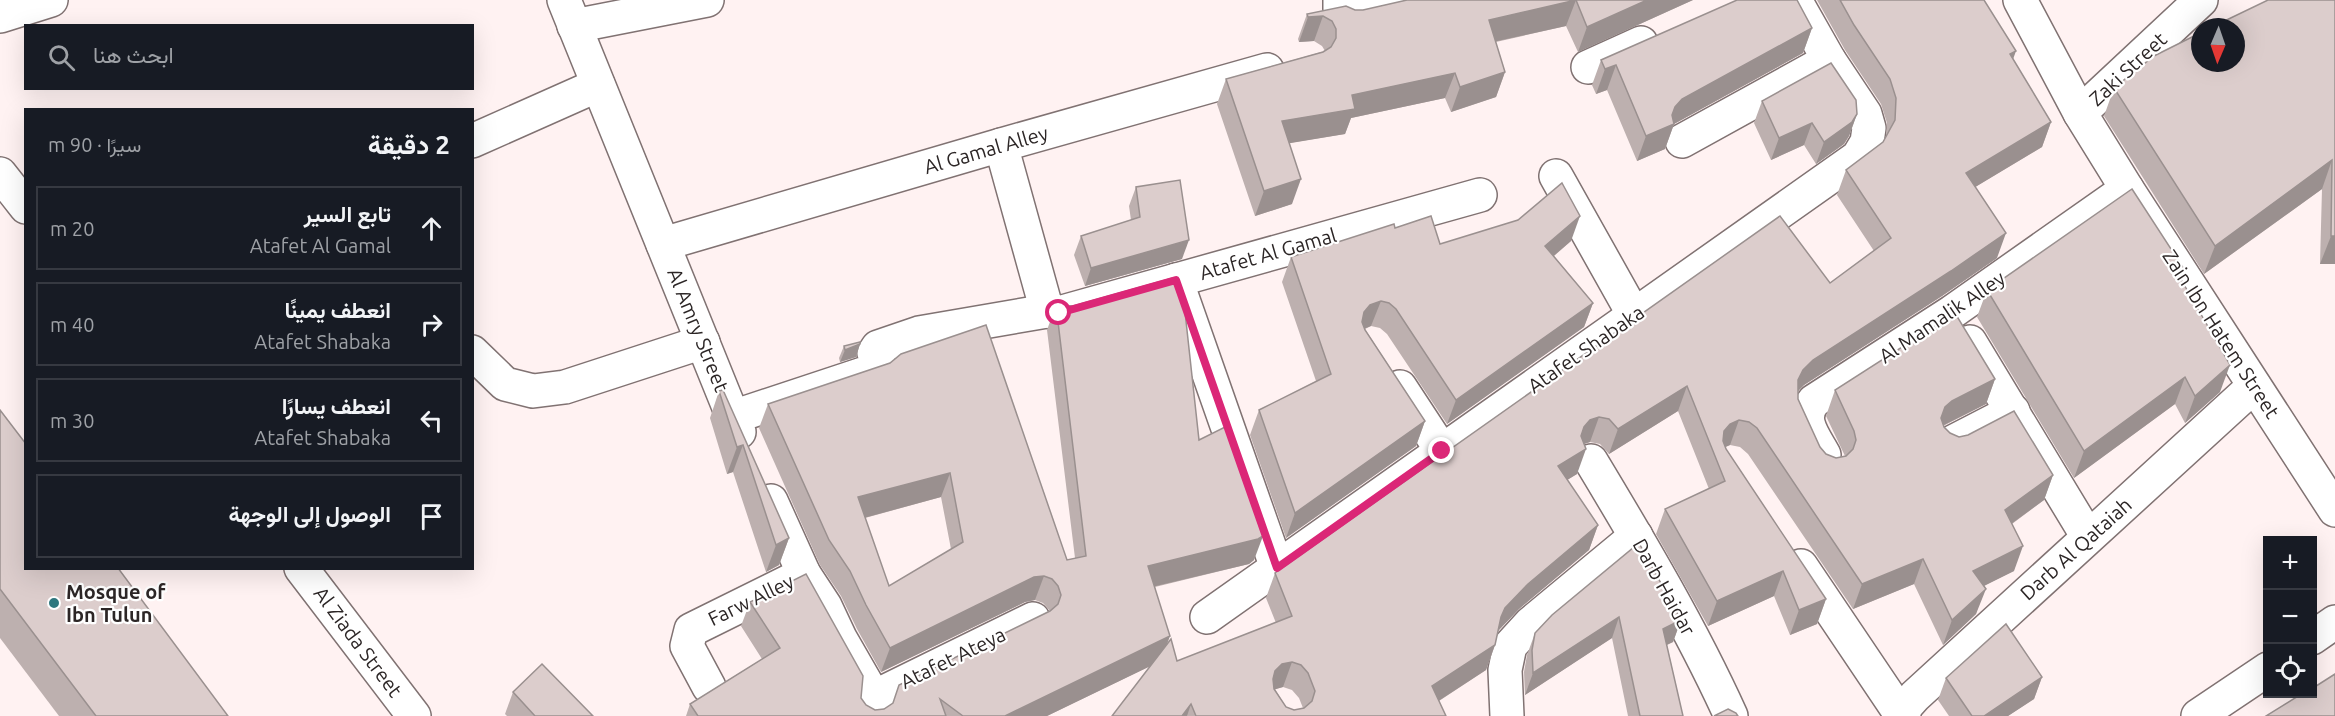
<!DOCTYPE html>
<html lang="ar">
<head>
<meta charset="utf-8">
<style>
  :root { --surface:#171b24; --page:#242831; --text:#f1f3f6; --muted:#9ea1a6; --line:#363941 }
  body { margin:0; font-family:Ubuntu,Vazirmatn,sans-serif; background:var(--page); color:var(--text); direction:rtl }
  .controls { position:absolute; right:18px; bottom:18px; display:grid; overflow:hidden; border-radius:0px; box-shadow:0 6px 24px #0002 }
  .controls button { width:54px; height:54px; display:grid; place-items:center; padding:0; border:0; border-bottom:2px solid var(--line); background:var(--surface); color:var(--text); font:30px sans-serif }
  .compass { position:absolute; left:2191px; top:18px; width:54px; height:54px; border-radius:50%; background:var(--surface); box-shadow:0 6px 24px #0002; rotate:182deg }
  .stop { position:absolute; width:18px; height:18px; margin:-14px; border:4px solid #db2777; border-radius:50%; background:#fff }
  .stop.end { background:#db2777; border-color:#fff; box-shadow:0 2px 6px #0008 }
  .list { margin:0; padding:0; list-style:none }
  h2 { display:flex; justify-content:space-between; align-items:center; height:78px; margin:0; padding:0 24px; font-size:26px }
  h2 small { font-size:20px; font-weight:400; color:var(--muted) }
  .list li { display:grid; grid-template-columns:39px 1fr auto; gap:18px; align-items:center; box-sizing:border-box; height:84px; margin:0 12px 12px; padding:0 12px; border:2px solid var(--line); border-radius:0px }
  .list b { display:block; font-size:22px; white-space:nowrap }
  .list p { margin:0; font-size:20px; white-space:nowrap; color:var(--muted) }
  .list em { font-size:20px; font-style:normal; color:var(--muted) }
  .icon { flex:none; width:33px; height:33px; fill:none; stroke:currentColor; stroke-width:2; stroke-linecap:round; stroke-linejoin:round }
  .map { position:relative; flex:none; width:2335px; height:716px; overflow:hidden; direction:ltr }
  .search { position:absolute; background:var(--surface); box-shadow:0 6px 24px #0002; left:24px; top:24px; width:450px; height:66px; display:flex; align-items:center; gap:15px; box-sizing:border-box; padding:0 21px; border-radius:0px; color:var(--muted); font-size:22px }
  .panel { position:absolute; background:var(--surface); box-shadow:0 6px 24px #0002; left:24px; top:108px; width:450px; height:462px; border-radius:0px; direction:rtl }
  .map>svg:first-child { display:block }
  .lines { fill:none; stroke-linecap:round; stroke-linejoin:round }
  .minor-casing { stroke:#807272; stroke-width:36 }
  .minor { stroke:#fff; stroke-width:33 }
  .wall { fill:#bdb0af; fill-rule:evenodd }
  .shaded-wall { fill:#9a908f }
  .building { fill:#dccdcc; stroke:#9a908f; stroke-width:1.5; fill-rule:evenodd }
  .route { stroke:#db2777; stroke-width:8 }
  .poi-dot { fill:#2e777e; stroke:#fff; stroke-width:2 }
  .labels { text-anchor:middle; stroke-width:4.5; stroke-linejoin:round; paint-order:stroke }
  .street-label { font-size:20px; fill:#2c2626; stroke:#fff }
  .poi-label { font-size:20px; font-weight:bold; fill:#2c2626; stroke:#fff; text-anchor:start }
</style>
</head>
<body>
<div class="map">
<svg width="2335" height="716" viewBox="0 0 2335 716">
  <rect width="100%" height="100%" fill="#fff2f2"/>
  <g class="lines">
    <g class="minor-casing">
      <g id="minor">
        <path d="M564,0L739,432"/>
        <path d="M1340,0V9L1350,17L1423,0"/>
        <path d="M2020,0L2080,113L2127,189L2335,510"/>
        <path d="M0,16L51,0"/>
        <path d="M574,26L707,0"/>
        <path d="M1588,67L1641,43"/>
        <path d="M2080,113L2201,0"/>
        <path d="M472,141L598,85"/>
        <path d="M1682,141L1829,60"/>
        <path d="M1001,145L1047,311L1059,313L1480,195"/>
        <path d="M0,174L26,207"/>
        <path d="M1556,176L1634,315"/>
        <path d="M663,244L1001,145L1267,70"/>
        <path d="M1176,280L1277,568"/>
        <path d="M1970,342L2088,537"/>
        <path d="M472,352L505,384L533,391L565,387L703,342"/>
        <path d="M1400,387L1442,451"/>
        <path d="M733,417L875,370L879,365L874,353L878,347L919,333L1047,311"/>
        <path d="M1951,443L2013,411"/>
        <path d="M1824,455C1815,438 1798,419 1814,401L1952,312L2127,189"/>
        <path d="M1591,461C1641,544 1691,628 1731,716"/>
        <path d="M771,501L804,574L825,606L840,638L874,697L870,716"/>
        <path d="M1801,566L1902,716"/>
        <path d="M301,568L414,716"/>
        <path d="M1207,617L1858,157L1867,142L1869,128L1865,114L1829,60L1795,0"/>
        <path d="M2312,638L2335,622"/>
        <path d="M709,687L687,646L691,630L804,574"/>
        <path d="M874,697L1033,619"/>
        <path d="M1507,716L1505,670L1510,646L1531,623L1636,536"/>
        <path d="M1903,716L1906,706L1915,696L2254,386"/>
        <path d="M2198,716L2268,669"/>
      </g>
    </g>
    <use href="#minor" class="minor"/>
  </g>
  <g class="wall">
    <path d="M1407,0H1693L1578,52L1566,26L1496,42L1505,72L1496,97L1451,112L1445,98L1351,118L1345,134L1289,143L1292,204L1255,216L1217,104L1226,79L1325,51L1322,46L1314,41L1299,42L1298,39L1307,14L1355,10H1363Z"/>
    <path d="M1817,0H1984L2013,59L2051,122L2042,147L1975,187L1997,258L1942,296L1804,385L1798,391V399L1820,447L1826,454L1836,458L1845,456L1826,416L1835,390L1995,379L1986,404L1943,426L1950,433L2053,475L2044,500L2012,524L2014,571L1983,586L1976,614L1943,645L1914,584L1853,609L1748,454L1740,447L1730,445L1725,447L1726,449L1826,599L1817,624L1790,635L1774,596L1708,626L1656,534L1665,509L1709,489L1678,411L1609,454L1600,444L1590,442L1584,444L1577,474L1567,480L1598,525L1589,550L1519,609L1498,631L1495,645L1486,670L1439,701L1446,716H1112L1150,666L1047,716H686L690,704L762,659L741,626L750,602L861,698L866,705L875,710L884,709L1050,611L1043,603L1035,600L1025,602L881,672L857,629L841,596L820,565L759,428L768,404L890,363L1067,560L1075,558L1047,330L1056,305L1199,440L1254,560L1249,564L1155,587L1167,643L1177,661L1276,623L1266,598L1275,573L1830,283L1874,251L1837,195L1846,170L1883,142L1886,136L1887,123L1881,104L1845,50ZM941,497L951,549L889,586L865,518ZM1283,687L1292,690L1299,698L1303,708L1294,710L1286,707L1275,689Z"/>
    <path d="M2335,0V264H2320L2322,189L2204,274L2104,116L2114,88Z"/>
    <path d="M1812,28L1803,53L1674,124L1665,149L1637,161L1607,90L1596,94L1592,85L1601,60Z"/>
    <path d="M1762,101L1857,114L1849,136L1844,144L1816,164L1804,145L1771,160L1754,123Z"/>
    <path d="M1136,187L1182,259L1085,286L1074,255L1081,236L1131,220L1129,206Z"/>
    <path d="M1395,228L1440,244L1571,241L1554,256L1593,303L1584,327L1447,424L1387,334L1380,328L1371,326L1365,329L1425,421L1416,446L1286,538L1250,435L1259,410L1316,381L1282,282L1291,257Z"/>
    <path d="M2181,278L2220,392L2185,423L2175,404L2074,478L1977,317L1987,290Z"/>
    <path d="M860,344L856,357L840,362L839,358L844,346Z"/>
    <path d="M719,391L789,538L779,565L766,572L733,472L727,474L710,418Z"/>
    <path d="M0,410L228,716H59L0,638Z"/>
    <path d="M1639,543L1681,620L1673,642L1667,645L1683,716H1628L1612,638L1525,695L1524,672L1527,655L1535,633Z"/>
    <path d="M2042,677L2034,699L2008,716H1949L1938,700L1946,678Z"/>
    <path d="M513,692L593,716H507L505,714Z"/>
  </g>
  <g class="shaded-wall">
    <path d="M1576,0L1566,26L1479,45L1489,20Z"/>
    <path d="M1647,0H1693L1578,52L1587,27Z"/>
    <path d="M1323,16L1314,41L1299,42L1308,17Z"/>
    <path d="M1812,28L1803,53L1674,124L1665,149L1637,161L1646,136L1682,99Z"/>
    <path d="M2016,51L2007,76L2010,54Z"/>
    <path d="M1616,65L1607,90L1596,94L1605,69Z"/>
    <path d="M1505,72L1496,97L1451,112L1460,87Z"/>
    <path d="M1455,73L1445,98L1351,118L1345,134L1273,146L1282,121L1352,95Z"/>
    <path d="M1857,114L1849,136L1844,144L1816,164L1824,142Z"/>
    <path d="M2051,122L2042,147L1957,198L1966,173Z"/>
    <path d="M1812,123L1804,145L1771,160L1779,138Z"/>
    <path d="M2332,160L2322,189L2204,274L2215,246Z"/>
    <path d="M1301,179L1292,204L1255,216L1264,191Z"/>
    <path d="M1580,216L1571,241L1536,271L1545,246Z"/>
    <path d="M2006,233L1997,258L1942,296L1804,385L1794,395L1798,380L1803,370L1813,360Z"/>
    <path d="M2331,236H2335V264H2320Z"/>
    <path d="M1189,240L1182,259L1085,286L1091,268Z"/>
    <path d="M2184,269L2174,296L2178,274Z"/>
    <path d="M1381,301L1371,326L1361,330L1364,312L1370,305Z"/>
    <path d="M1593,303L1584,327L1447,424L1456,400Z"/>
    <path d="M860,344L856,357L840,362L845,350Z"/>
    <path d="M2230,365L2220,392L2185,423L2195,396Z"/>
    <path d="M2185,377L2175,404L2074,478L2084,451Z"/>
    <path d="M1995,379L1986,404L1942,426L1936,432L1945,407L1952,401Z"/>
    <path d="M1687,386L1678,411L1609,454L1618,429Z"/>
    <path d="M1599,417L1590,442L1581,445L1574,452L1584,427L1590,420Z"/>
    <path d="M1739,420L1730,445L1721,449L1724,431L1730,424Z"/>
    <path d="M1425,421L1416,446L1286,538L1295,513Z"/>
    <path d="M743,445L733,472L727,474L737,447Z"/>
    <path d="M1586,449L1577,474L1549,491L1558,466Z"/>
    <path d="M950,473L941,497L849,522L858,497Z"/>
    <path d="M2053,475L2044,500L1996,535L2005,510Z"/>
    <path d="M1598,525L1589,550L1519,609L1496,633L1501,617L1505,608L1528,584Z"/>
    <path d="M1263,536L1254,560L1249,564L1139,590L1148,566Z"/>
    <path d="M789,538L779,565L766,572L776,545Z"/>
    <path d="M2023,546L2014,571L1964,596L1973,571Z"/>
    <path d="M1923,559L1914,584L1853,609L1862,584Z"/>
    <path d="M1783,571L1774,596L1708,626L1717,601Z"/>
    <path d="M1044,576L1035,600L1025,602L881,672L890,648L1034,577Z"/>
    <path d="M1986,589L1976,614L1943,645L1952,620Z"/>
    <path d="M1826,599L1817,624L1790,635L1799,610Z"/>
    <path d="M1619,617L1612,638L1525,695L1533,673Z"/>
    <path d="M1681,620L1673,642L1655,650L1663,629Z"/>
    <path d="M1170,636L1161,661L1047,716H1005Z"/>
    <path d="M1495,645L1486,670L1423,711L1432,686Z"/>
    <path d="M1292,662L1283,687L1273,690L1266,696L1275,671L1282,664Z"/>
    <path d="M2042,677L2034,699L2008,716H1984Z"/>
    <path d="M1191,704L1187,716H1182Z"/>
  </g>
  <g class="building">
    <path d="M1407,0H1647L1587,27L1576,0L1489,20L1505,72L1460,87L1455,73L1352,95L1355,109L1282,121L1301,179L1264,191L1226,79L1323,52L1331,47L1336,38V29L1332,21L1323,16L1308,17L1307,14L1346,6L1355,10H1363Z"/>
    <path d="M1737,0H1797L1812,28L1682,99L1675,107L1672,115L1674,124L1646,136L1616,65L1605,69L1601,60Z"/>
    <path d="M1840,0H1984L2016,51L2010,54L2051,122L1966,173L2006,233L1951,271L1813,360L1803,370L1798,380V399L1820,447L1826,454L1836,458L1846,456L1853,449L1856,440L1854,431L1835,390L1955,313L1995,379L1952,401L1945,407L1941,418L1944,427L1950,433L1959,437L1968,435L2014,411L2053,475L2005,510L2023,546L1973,571L1986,589L1952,620L1923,559L1862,584L1757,428L1749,422L1739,420L1730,424L1724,431L1723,441L1726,449L1826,599L1799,610L1783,571L1717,601L1665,509L1725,481L1687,386L1618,429L1609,419L1599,417L1590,420L1584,427L1581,436L1586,449L1558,466L1598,525L1528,584L1505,608L1501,617L1495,645L1432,686L1446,716H1196L1191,704L1182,716H1112L1171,639L1177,661L1292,616L1275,573L1780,216L1830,283L1891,238L1846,170L1883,142L1895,120L1896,98L1890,79L1854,25ZM1292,662L1301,665L1308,673L1315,691L1312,701L1304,708L1294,710L1286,707L1274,689L1273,679L1275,671L1282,664Z"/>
    <path d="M2268,0H2335V236H2331L2332,160L2215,246L2114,88L2154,56L2200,33V63H2236V27H2212Z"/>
    <path d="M1831,63L1856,100L1857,114L1852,122L1824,142L1812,123L1779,138L1762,101Z"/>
    <path d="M1180,180L1189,240L1091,268L1081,236L1140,217L1136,187Z"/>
    <path d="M1562,183L1580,216L1545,246L1593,303L1456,400L1396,309L1389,303L1381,301L1370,305L1364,312L1362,322L1365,330L1425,421L1295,513L1259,410L1331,374L1291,257L1394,224L1395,228L1431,216L1440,244L1518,220Z"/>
    <path d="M2132,189L2184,269L2178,274L2230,365L2195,396L2185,377L2084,451L1987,290Z"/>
    <path d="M1173,278L1185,312L1199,440L1225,427L1263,536L1258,539L1148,566L1170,636L1005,716H963L940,699L946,716H698L690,704L780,648L750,602L806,574L863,676L861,698L866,705L875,710L884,709L893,703L899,685L1050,611L1058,604L1061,595L1058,586L1052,579L1044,576L1034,577L890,648L866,605L850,571L829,540L768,404L890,363L901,354L986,325L1067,560L1086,556L1056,305L1073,306ZM950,473L963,542L889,586L858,497Z"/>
    <path d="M860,342V344L845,350L844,346Z"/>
    <path d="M723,390L789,538L776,545L743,445L737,447L719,391Z"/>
    <path d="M0,410L26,444V568H118L228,716H96L0,589Z"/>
    <path d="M1639,543L1681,620L1663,629L1683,716H1640L1619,617L1533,673L1532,650L1535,633L1552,615Z"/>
    <path d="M2006,624L2042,677L1984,716H1972L1946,678Z"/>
    <path d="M542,664L593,716H535L513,692Z"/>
    <path d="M2335,674V716H2266L2303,693H2313V688Z"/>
    <path d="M1728,709L1736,713L1738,716H1714Z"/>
  </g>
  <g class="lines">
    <path class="route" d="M1059,313L1176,280L1277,568L1442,451"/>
  </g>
  <circle class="poi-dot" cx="54" cy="603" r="6"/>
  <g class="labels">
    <g class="street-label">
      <text transform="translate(2128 69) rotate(-43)" y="7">Zaki Street</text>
      <text transform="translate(986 150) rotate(-16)" y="7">Al Gamal Alley</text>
      <text transform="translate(1268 254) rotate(-16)" y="7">Atafet Al Gamal</text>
      <text transform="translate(1942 317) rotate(-34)" y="7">Al Mamalik Alley</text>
      <text transform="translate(698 330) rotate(68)" y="7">Al Amry Street</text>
      <text transform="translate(2221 334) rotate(57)" y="7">Zain Ibn Hatem Street</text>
      <text transform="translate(1586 349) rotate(-35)" y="7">Atafet Shabaka</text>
      <text transform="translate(2076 549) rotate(-42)" y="7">Darb Al Qataiah</text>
      <text transform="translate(1664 587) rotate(61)" y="7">Darb Haidar</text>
      <text transform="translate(751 600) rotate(-26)" y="7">Farw Alley</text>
      <text transform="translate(358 642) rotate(53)" y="7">Al Ziada Street</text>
      <text transform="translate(953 658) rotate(-26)" y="7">Atafet Ateya</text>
    </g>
    <g class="poi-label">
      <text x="66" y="599">Mosque of<tspan x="66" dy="23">Ibn Tulun</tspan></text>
    </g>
  </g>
</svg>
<div class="controls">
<button>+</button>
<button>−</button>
<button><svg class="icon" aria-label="locate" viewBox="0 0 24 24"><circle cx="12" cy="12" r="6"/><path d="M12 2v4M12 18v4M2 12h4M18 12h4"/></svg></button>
</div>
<svg class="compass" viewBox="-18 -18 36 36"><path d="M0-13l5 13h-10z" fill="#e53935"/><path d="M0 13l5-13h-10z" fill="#9ea1a6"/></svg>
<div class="stop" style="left:1059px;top:313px"></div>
<div class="stop end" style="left:1442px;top:451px"></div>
<div class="search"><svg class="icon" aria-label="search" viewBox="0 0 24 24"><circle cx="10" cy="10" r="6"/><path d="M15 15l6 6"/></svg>ابحث هنا</div>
<section class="panel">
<h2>2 دقيقة<small>سيرًا · 90 m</small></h2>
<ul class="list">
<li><svg class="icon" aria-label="ahead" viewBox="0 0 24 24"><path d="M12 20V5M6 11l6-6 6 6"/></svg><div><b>تابع السير</b><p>Atafet Al Gamal</p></div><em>20 m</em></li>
<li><svg class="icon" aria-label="right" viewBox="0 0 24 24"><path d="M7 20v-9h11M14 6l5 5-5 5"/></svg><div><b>انعطف يمينًا</b><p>Atafet Shabaka</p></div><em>40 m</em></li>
<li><svg class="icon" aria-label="left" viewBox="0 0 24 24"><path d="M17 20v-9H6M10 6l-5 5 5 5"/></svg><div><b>انعطف يسارًا</b><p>Atafet Shabaka</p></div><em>30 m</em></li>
<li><svg class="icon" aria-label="arrive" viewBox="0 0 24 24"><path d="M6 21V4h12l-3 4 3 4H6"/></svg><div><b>الوصول إلى الوجهة</b></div></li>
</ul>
</section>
</div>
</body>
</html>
